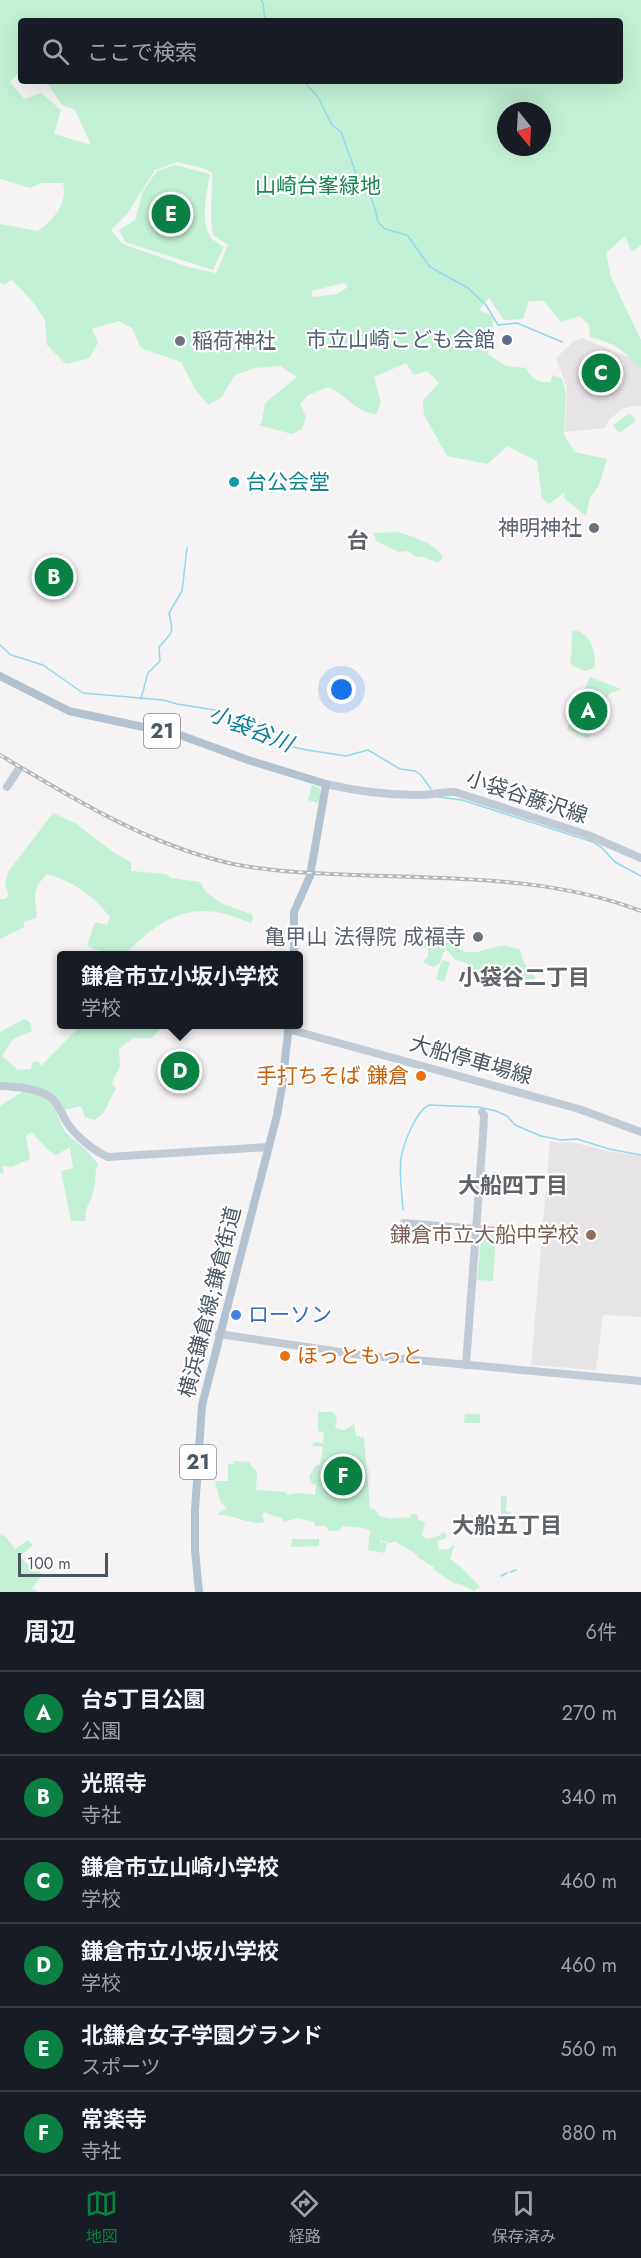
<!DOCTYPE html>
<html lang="ja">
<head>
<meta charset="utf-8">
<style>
  :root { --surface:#171b24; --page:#20242c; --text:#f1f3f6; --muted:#9ea1a6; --line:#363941; --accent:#0b8043 }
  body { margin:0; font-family:Jost,"Noto Sans JP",sans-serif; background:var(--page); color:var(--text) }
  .compass { position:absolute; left:497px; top:102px; width:54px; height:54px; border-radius:50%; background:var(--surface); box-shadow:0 6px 24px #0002; rotate:162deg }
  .scale { position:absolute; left:18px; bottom:15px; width:90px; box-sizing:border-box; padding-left:6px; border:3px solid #4a5661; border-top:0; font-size:16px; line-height:21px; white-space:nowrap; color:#4a5661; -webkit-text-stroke:4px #fff; paint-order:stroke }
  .you { position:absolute; left:342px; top:690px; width:21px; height:21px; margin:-15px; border:4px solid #fff; border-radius:50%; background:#1a73e8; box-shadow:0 0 0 9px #1a73e833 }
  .badge { display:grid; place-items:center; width:39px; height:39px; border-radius:50%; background:var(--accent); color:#fff; font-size:20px; font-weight:700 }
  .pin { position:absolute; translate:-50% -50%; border:3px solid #fff; box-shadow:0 2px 6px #0006 }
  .popup { position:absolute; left:57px; top:951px; width:246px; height:78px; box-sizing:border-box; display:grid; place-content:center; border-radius:6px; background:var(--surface); filter:drop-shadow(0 2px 4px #0005); font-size:20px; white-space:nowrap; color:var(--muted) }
  .popup b { font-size:22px; color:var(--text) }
  .popup::after { content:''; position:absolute; left:50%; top:100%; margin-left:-12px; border:12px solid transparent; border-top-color:var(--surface) }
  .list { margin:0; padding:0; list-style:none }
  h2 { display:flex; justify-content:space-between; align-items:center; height:78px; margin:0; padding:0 24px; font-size:26px }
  h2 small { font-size:20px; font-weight:400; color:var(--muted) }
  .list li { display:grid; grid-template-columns:39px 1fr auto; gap:18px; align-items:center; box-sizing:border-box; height:84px; padding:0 24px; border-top:2px solid var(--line) }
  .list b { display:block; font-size:22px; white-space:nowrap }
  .list p { margin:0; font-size:20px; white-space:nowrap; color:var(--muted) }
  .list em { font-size:20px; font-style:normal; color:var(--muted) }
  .icon { flex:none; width:33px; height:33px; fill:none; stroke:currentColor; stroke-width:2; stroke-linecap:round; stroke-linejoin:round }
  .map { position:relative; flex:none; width:641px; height:1592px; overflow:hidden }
  .search { position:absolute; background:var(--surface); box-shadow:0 6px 24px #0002; left:18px; right:18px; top:18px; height:66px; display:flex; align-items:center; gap:15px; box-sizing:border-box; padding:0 21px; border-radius:6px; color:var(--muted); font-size:22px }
  .sheet { height:582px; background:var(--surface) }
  nav { display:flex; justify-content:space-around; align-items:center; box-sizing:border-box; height:84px; border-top:2px solid var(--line); background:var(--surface); font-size:16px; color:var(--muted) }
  nav a { display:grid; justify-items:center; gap:3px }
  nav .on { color:var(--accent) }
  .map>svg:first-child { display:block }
  .education { fill:#e6e4e5 }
  .green { fill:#c3f1d5; fill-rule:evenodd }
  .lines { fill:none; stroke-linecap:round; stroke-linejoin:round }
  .stream { stroke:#90daee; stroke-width:1.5 }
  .secondary { stroke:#c1cbd6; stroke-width:8 }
  .primary { stroke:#b3c2d1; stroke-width:8 }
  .rail-casing { stroke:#b5b8bd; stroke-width:4 }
  .rail { stroke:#fff; stroke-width:1.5; stroke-dasharray:4.5; stroke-linecap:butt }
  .service-dot { fill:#5c6f8a; stroke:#fff; stroke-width:2 }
  .worship-dot { fill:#6b7280; stroke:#fff; stroke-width:2 }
  .culture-dot { fill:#0f9aa8; stroke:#fff; stroke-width:2 }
  .food-dot { fill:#e8710a; stroke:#fff; stroke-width:2 }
  .education-dot { fill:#8d6e63; stroke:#fff; stroke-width:2 }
  .shop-dot { fill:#3f7fe0; stroke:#fff; stroke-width:2 }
  .labels { text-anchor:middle; stroke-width:4.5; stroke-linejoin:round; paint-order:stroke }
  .shield { fill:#fff; stroke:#808990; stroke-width:1.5 }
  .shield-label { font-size:20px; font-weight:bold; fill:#4a5661 }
  .park-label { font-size:21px; fill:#17864f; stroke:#fff }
  .service-label { font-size:21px; fill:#4e5e75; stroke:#fff; text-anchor:end }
  .worship-label { font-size:21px; fill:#5b616d; stroke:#fff; text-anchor:end }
  .culture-label { font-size:21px; fill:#0d838f; stroke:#fff; text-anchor:start }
  .street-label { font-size:21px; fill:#4a5661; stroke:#fff }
  .food-label { font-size:21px; fill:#c56008; stroke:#fff; text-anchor:end }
  .education-label { font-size:21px; fill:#785e54; stroke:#fff; text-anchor:end }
  .shop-label { font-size:21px; fill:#366cbe; stroke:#fff; text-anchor:start }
  .neighbourhood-label { font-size:22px; font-weight:bold; fill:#5f6368; stroke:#fff }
  .water-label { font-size:22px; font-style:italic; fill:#0c7c9b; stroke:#fff }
</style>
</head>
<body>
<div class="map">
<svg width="641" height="1592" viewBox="0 0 641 1592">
  <rect width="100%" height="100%" fill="#f5f3f3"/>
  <g class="education">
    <path d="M582,338L628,357L641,358V406H632L622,409L610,419L605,428L565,432L567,388L556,358L574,341Z"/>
    <path d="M550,1141L561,1143L572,1142L607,1151L641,1156V1317L603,1315L596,1370L531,1365Z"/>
  </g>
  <g class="green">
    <path d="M0,0H641V245L634,251L631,250L625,236L606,253L611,277L641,340V367H638C623,349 614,343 590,337L589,325L580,316L561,322L544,301H529L523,319L504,320L489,298L479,310L494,317L488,354L506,366L526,368C532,379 537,383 550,382L553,375L562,378L566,393L564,435L575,452L607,459L599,485L590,498L586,516L564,498L565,492L549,504L542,498L537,461L507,446L488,464L447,456L424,415L423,400L439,383L427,371L414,375L406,363L374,377L381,403L376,414C358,414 345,394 328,387L308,395L300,404L306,417L302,429L292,434L258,425L262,422L265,403L297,377L280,366L255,368L235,375L221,398L208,405L195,389L181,362L141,348L132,328L119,321L92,329L98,343L89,358L66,364L47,345L45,320L32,301L12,280L3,285L0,282V224L38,231C54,219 68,204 63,183H42L30,188L0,179ZM21,21H620V81H46L62,105L75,110L91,145L54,134L61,110L41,93L24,99L10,82L21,70ZM506,111H542V147H506ZM177,162L203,168L212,173C213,195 209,212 213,235L228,245L216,273L188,267L123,244L111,230L127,214L155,170ZM344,283L348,287L337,294L313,297L311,291Z"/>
    <path d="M175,165L210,174C207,191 199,224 212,239C216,242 220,244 224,247L213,270L125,242L119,230L135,220L143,191L157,171Z"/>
    <path d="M630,413L636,421L619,433L613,425Z"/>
    <path d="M396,532C412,536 433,542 443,557L438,563L424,557H416L408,551L399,552L376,541L373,533Z"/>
    <path d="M573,630C591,633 596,652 595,668L585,671L571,665L570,661C574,650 570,641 573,630Z"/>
    <path d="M590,677L621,689L609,694L590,737L587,738L567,729Z"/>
    <path d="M312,785L318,787L321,791L318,803L308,800Z"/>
    <path d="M53,813L75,823L113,852L131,862V871L166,874L171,878L200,882L206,892L221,903L253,915L252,923C243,921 235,916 226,914C184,903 155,924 127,952L123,953L121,955H109C102,949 93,951 87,945L95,922L107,925L110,917C93,895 74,882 47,874C31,890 35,897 37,917L24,922V927L0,939V899H5L9,895L5,886L8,872Z"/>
    <path d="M443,924L450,928V942C469,960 479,950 500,946C506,945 513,948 519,949L525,964L535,977L534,982L494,977L478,980H467L470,968L467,963L456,960L445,948L440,963L433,967L423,962L428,956V949L421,946L422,937L435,938L439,925Z"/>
    <path d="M442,960L450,962L444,982L436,979Z"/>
    <path d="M24,1019L30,1022L32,1031L13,1039L2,1056L18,1070L31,1069L32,1063L38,1061L41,1066L78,1028L81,1029L100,1024L165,1025L151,1038H133L119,1049L120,1066L112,1083L116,1088L104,1112L95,1120L85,1117L81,1106L56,1112L65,1132L87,1151L98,1164C94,1174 96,1183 93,1193C89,1206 84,1207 86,1221H71L61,1171L73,1168L70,1147L56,1155L47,1149L32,1132L26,1136L30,1159L12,1167L2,1166L4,1173H0V1106L22,1092L21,1085L0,1082V1032Z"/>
    <path d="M482,1232L496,1235L493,1281L477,1280Z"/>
    <path d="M318,1412H333L337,1418L335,1426L338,1429L344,1430L354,1424L356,1436L364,1437L370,1508L377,1511L378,1515C393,1522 397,1516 410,1518L411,1514L418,1515V1519L425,1523L422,1535L426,1539L439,1536L443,1532L446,1534L447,1538L437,1541L439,1550L449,1549L455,1544L450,1559C461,1566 471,1577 480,1587L474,1591L457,1583L455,1584L433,1569L434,1567L417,1557L418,1555L394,1541L391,1543L381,1541V1534L380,1542L387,1543L385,1553L368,1550L370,1532H373L364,1528L342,1526L339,1531H329L326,1526H315L314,1522L297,1518L284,1522L281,1517L273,1516L265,1512L262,1514L264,1522L261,1523C248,1524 231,1514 219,1515L218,1513L227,1508L220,1501L215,1481H228V1464H234V1461L250,1462L252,1467L257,1471L256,1490L286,1492L287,1495L298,1493L315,1495L316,1485L312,1484L309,1477L316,1465H320L323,1447L312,1446L314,1442L323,1443L324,1432L318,1431Z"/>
    <path d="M465,1414H480V1423H464Z"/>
    <path d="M501,1496H507L506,1511L511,1512L510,1530H501Z"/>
    <path d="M0,1535L5,1536L15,1549L28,1540L33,1545L20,1556L32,1569L43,1574L32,1588L38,1592H0Z"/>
    <path d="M292,1539H319V1546L291,1547Z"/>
  </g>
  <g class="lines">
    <g class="stream">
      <path d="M261,0L263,3L265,21"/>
      <path d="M307,85L318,97L332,125L341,132L357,176L369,193L374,205L378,222L385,229L407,235L430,267L468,288L486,305L498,325L517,323L562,342"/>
      <path d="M0,645L11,655L43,665L83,693L163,700L177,704L221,711L234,718L251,724L283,745L307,750L346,756L368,750L400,769L415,771L421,775L431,789"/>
      <path d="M141,699L148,673L160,661L159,647C173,632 174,633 169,613L182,591L187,548"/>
      <path d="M438,797L462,800L593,842L601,847L615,862L641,876"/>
      <path d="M403,1210C402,1194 399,1175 401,1158C404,1143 415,1112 429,1105L478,1107L496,1111L507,1116L515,1125L541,1136L561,1140L577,1139L609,1149L641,1155"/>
      <path d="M510,1572L516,1570"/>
      <path d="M501,1576L507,1573"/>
    </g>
    <g class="secondary">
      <path d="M326,784C356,791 386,795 417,795C430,796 441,791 455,792L588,835L641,858"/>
      <path d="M7,787L18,770"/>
      <path d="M288,1029L579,1109L641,1132"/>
      <path d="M0,1086C16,1087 37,1088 50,1097C59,1103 62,1116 68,1124C77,1137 94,1151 108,1157L268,1147"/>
      <path d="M404,1223L538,1234"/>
      <path d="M219,1334L361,1355L641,1381"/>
      <path d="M466,1365L483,1135L484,1115L482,1112"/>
    </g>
    <g class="primary">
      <path d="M0,676L69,711L180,735L248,760L326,784L310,876L294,912V956"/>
      <path d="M199,1592L195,1550V1510L202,1405L277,1115L282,1087L289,1024"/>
    </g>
    <g class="rail-casing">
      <path id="rail" d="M0,755C74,799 148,845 233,864C273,872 314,873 355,875C451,879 550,876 641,911"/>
    </g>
    <use href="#rail" class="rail"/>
  </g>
  <circle class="service-dot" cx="507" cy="340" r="6"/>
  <g class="worship-dot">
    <circle cx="180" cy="341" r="6"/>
    <circle cx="594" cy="528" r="6"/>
    <circle cx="478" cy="937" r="6"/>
  </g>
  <circle class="culture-dot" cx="234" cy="482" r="6"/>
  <g class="food-dot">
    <circle cx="421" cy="1076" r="6"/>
    <circle cx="285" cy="1356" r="6"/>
  </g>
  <circle class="education-dot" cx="591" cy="1235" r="6"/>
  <circle class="shop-dot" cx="236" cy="1315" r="6"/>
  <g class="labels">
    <g class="shield">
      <rect x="144" y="714" width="36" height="34" rx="4.5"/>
      <rect x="180" y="1445" width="36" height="34" rx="4.5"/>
    </g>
    <g class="shield-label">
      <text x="162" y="738">21</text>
      <text x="198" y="1469">21</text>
    </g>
    <g class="park-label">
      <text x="318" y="193">山崎台峯緑地</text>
    </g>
    <g class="service-label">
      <text x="495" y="347">市立山崎こども会館</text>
    </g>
    <g class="worship-label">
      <text x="192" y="348" text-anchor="start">稲荷神社</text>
      <text x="582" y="535">神明神社</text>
      <text x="466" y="944">亀甲山 法得院 成福寺</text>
    </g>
    <g class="culture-label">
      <text x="246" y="489">台公会堂</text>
    </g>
    <g class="street-label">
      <text transform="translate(527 797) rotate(18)" y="7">小袋谷藤沢線</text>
      <text transform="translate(471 1060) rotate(16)" y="7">大船停車場線</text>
      <text transform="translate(210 1302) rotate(-76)" y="7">横浜鎌倉線;鎌倉街道</text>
    </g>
    <g class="food-label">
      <text x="409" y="1083">手打ちそば 鎌倉</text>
      <text x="297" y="1363" text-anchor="start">ほっともっと</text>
    </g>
    <g class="education-label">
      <text x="579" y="1242">鎌倉市立大船中学校</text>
    </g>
    <g class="shop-label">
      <text x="248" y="1322">ローソン</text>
    </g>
    <g class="neighbourhood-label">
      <text x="358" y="548">台</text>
      <text x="524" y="985">小袋谷二丁目</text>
      <text x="513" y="1193">大船四丁目</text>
      <text x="507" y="1533">大船五丁目</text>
    </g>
    <g class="water-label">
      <text transform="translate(251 728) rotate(22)" y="8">小袋谷川</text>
    </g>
  </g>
</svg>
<svg class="compass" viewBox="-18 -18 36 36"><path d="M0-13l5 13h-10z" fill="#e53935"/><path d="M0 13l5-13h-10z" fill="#9ea1a6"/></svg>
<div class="scale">100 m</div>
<div class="you"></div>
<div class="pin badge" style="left:588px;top:711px">A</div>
<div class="pin badge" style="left:54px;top:577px">B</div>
<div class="pin badge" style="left:601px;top:373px">C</div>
<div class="pin badge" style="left:180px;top:1071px">D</div>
<div class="popup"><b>鎌倉市立小坂小学校</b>学校</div>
<div class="pin badge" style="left:171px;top:214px">E</div>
<div class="pin badge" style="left:343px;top:1476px">F</div>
<div class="search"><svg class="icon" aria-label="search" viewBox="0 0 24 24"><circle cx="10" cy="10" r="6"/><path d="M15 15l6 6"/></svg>ここで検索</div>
</div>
<section class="sheet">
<h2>周辺<small>6件</small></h2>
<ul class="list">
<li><span class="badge">A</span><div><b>台5丁目公園</b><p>公園</p></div><em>270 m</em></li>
<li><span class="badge">B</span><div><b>光照寺</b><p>寺社</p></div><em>340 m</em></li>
<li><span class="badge">C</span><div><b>鎌倉市立山崎小学校</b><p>学校</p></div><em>460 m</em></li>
<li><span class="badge">D</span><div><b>鎌倉市立小坂小学校</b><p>学校</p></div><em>460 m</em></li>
<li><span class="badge">E</span><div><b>北鎌倉女子学園グランド</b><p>スポーツ</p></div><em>560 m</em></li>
<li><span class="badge">F</span><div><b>常楽寺</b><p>寺社</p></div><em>880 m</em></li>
</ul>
</section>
<nav>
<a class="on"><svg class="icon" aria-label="map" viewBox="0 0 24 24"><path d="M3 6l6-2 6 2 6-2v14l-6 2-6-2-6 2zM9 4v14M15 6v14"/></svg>地図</a>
<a><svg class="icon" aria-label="directions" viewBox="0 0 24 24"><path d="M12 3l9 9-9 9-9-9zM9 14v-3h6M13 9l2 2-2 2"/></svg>経路</a>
<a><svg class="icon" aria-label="saved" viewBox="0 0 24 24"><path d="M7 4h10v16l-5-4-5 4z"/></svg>保存済み</a>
</nav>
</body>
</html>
